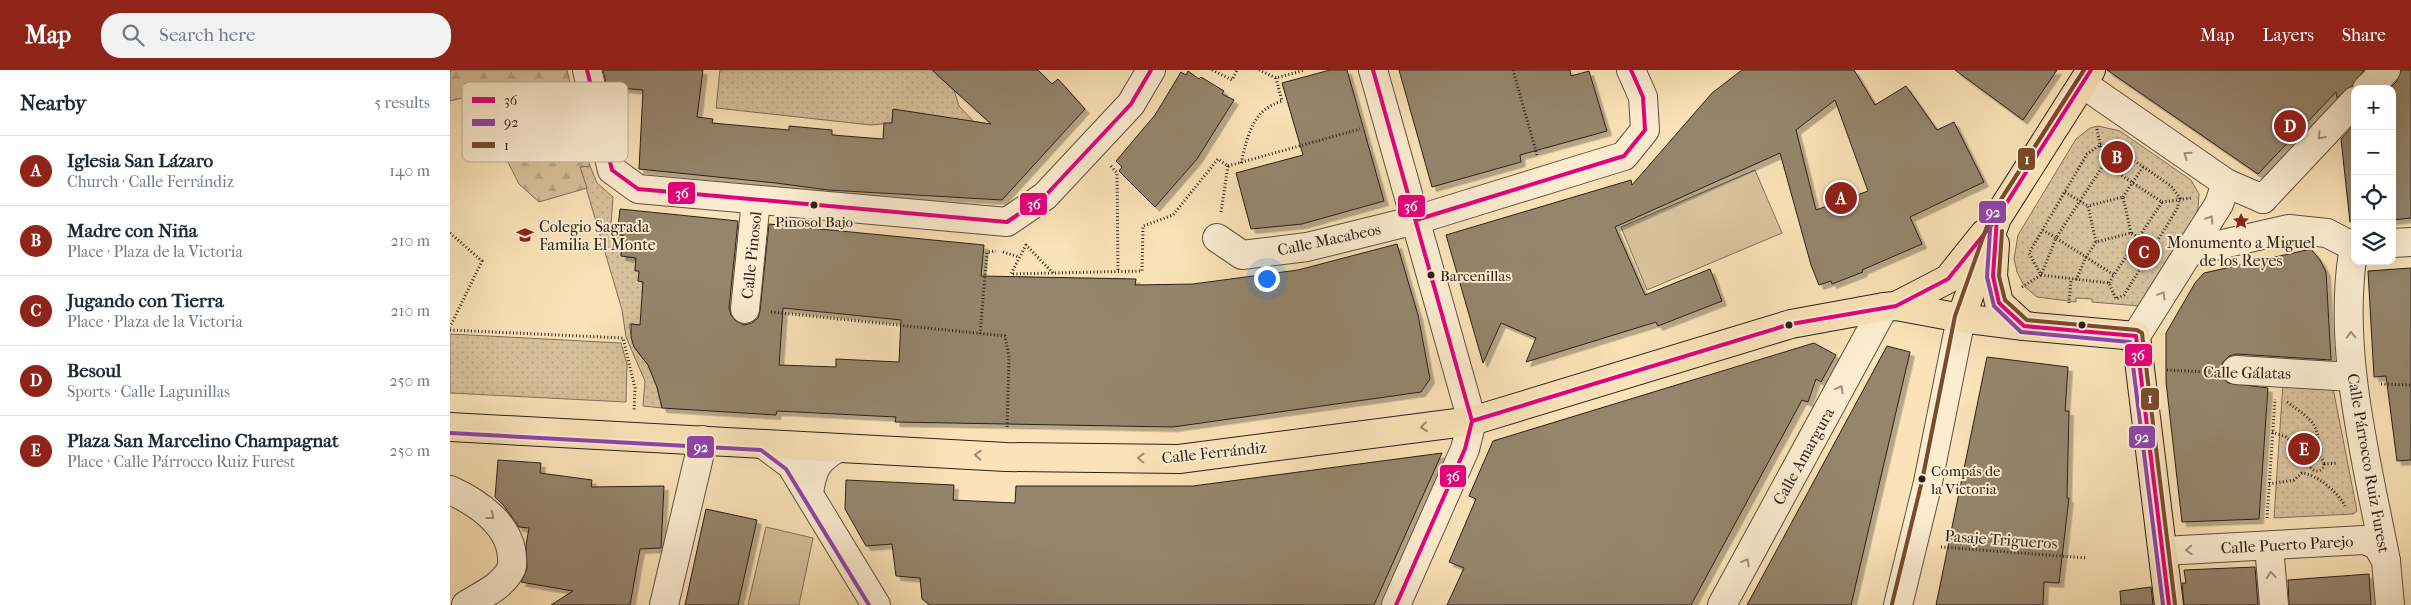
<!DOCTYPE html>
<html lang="en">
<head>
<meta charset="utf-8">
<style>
  :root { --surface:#fff; --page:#f2f2f3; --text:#1f2937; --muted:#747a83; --line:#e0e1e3; --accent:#8f2418 }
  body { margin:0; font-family:"IM FELL French Canon",serif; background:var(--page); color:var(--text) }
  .controls { position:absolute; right:15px; top:15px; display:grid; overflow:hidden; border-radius:10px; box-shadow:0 5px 20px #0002 }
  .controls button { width:45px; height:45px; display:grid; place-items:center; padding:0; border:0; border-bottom:1px solid var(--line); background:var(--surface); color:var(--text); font:25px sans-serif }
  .you { position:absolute; left:816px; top:208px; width:18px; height:18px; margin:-12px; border:4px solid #fff; border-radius:50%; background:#1a73e8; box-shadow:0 0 0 8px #1a73e833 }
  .badge { display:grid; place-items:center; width:32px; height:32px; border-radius:50%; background:var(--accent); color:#fff; font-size:16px; font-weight:700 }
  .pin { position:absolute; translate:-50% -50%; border:2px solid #fff; box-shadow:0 1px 5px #0006 }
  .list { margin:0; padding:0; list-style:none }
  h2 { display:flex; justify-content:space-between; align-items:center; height:65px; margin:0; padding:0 20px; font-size:21px }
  h2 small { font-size:16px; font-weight:400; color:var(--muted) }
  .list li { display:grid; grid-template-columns:32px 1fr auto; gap:15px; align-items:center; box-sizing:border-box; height:70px; padding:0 20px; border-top:1px solid var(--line) }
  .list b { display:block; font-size:19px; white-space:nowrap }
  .list p { margin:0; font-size:16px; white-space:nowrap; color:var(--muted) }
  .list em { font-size:16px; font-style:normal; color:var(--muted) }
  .icon { flex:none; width:28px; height:28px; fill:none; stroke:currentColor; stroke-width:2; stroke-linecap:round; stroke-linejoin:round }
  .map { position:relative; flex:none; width:1961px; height:535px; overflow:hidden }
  header { display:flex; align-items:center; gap:30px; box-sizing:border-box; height:70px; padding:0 25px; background:var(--accent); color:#fff }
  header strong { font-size:24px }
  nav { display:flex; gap:28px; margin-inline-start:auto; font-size:18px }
  .search { width:350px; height:45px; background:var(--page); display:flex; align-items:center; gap:12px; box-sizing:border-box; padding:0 18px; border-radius:20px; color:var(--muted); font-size:19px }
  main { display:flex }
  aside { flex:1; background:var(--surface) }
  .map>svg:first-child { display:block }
  .green { fill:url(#green-dots); stroke:#80715b }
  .forest { fill:url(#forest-firs); stroke:#80715b }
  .pitch { fill:#d7c29d; stroke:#80715b }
  .building { fill:#96856c; stroke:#2a2019; fill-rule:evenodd; filter:url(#shadow) }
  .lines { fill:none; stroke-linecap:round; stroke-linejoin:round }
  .minor-casing { stroke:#5e5141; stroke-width:30 }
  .major-casing { stroke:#2a2019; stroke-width:30 }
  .path { stroke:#2a2019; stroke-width:3; stroke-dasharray:1 2.5; stroke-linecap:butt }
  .minor { stroke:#fcedd1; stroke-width:28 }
  .major { stroke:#fae3b8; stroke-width:28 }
  .bus-1-casing { stroke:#fcedd1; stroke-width:8 }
  .bus-2-casing { stroke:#fcedd1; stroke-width:8 }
  .bus-3-casing { stroke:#fcedd1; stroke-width:8 }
  .bus-1 { stroke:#e5007d; stroke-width:4 }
  .bus-2 { stroke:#8e44ad; stroke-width:4 }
  .bus-3 { stroke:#7a4b2a; stroke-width:4 }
  .oneway { stroke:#9e917e }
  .oneway2 { stroke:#9c8b70 }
  .bus-dot { fill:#2a2019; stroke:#fcedd1; stroke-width:2 }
  .labels { text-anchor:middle; stroke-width:4; stroke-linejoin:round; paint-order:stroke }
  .bus-label { font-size:15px; fill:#2a2019; stroke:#fcedd1; text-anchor:start }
  .poi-label { font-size:16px; fill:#2a2019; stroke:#fcedd1; text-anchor:start }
  .street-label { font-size:16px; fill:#2a2019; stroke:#fcedd1 }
  .key { fill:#fcedd1; stroke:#bdb09a; stroke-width:1 }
  .key-label { font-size:14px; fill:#2a2019 }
  .line-badge { stroke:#fcedd1; stroke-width:2 }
  .badge-label { font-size:14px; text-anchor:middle; font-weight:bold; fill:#fff }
</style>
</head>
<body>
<header>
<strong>Map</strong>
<div class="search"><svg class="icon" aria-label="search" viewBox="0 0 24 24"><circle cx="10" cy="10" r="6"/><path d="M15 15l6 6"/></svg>Search here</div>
<nav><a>Map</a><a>Layers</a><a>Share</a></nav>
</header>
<main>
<aside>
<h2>Nearby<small>5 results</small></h2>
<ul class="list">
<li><span class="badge">A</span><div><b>Iglesia San Lázaro</b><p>Church · Calle Ferrándiz</p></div><em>140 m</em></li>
<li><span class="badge">B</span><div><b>Madre con Niña</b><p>Place · Plaza de la Victoria</p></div><em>210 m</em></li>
<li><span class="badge">C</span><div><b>Jugando con Tierra</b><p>Place · Plaza de la Victoria</p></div><em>210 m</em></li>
<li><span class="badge">D</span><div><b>Besoul</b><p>Sports · Calle Lagunillas</p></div><em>250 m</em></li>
<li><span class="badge">E</span><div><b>Plaza San Marcelino Champagnat</b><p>Place · Calle Párrocco Ruiz Furest</p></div><em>250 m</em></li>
</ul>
</aside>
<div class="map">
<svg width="1961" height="535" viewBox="0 0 1961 535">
  <defs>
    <pattern id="green-dots" width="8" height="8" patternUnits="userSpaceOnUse" patternTransform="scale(1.25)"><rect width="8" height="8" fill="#d7c29d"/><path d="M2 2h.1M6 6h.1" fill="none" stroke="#b9a687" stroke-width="1.8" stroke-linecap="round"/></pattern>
    <pattern id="forest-firs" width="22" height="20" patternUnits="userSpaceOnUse" patternTransform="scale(1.25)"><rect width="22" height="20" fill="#d7c29d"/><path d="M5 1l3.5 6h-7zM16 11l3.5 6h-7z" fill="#b9a687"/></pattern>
    <filter id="shadow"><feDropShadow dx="4.5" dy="4.5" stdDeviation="0" flood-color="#0004"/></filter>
  </defs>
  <rect width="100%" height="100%" fill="#fae3b8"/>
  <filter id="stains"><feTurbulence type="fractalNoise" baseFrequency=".004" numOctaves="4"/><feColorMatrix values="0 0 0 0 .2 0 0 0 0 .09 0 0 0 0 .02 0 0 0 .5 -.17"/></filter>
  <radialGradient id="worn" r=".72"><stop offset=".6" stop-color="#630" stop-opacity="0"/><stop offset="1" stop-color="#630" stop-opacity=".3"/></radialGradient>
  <g class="green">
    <path d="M270,0H482L504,20L509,36L524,52L443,40L442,53L421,55L266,38Z"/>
    <path d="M1648,56L1670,61L1741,110L1749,124L1748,138L1745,147L1689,236L1642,232V229L1626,228V232L1587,227L1574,216L1567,202L1564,189L1568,165L1626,69L1640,58Z"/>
    <path d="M140,96L147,113L163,127L161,155L168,156L167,165H173L171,186L186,188L185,200L189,201L193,212L192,223L249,230L254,234L280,237L278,257L270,259L179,254L184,277L198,295L207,317L212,338L193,336L195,311L176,267L172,240L130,97Z"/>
    <path d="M0,264L171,273L177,294L176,332L0,323Z"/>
    <path d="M1833,313L1883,318L1907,441L1903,444L1824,448Z"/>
  </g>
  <path class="forest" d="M0,0H117L140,96L130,97L137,118L89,132L69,114L24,25L0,31Z"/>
  <g class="pitch">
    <path d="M1305,100L1332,163L1197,220L1171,157Z"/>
    <path d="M316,457L363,468L349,535H298Z"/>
  </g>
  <g class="building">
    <path d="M153,0H253L247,47L263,49L262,53L339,60V56L382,60V65L433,69L434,53H442L443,39L541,54L482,0H588L602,14L608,9L635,39L552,130L378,120L326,113L189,99L193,20L157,17Z"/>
    <path d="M880,0H897L934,131L852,154L801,159L786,103L853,85L832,13Z"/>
    <path d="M949,0H1120L1121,6L1139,1L1157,61L1070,85L1071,92L982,117Z"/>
    <path d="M1292,0H1404L1425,35L1456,16L1487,60L1504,52L1534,112L1460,147L1472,174L1412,200L1413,202L1382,214L1381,211L1369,215L1361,195L1330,83L1165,157L1195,225L1260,199L1272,231L1208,256L1206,252L1076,292L1086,268L1051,253L1033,293L996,165L1181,110L1182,115L1262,23ZM1385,30L1418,121L1366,140L1346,60Z"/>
    <path d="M1505,0H1607L1573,50Z"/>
    <path d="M1657,0H1914L1902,16L1887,28L1886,22L1808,104Z"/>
    <path d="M1951,0H1961V148L1942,150V19H1939L1947,11Z"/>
    <path d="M738,1L749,9L751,7L774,21L772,24L784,30L747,89L705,137L669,101L672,97L666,91L705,45L731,2L736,5Z"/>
    <path d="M1905,54V152H1900L1891,69Z"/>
    <path d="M170,139L288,151L279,238L281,245L286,251L294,255L302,253L308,248L310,241L319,154L534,175L531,206L686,209L685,215L743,214L848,200L947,174L968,245L980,309L971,322L723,357L445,352L446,347L327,341L326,345L212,338L207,317L198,295L184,277L181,267V254L190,255L193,212L188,211L189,201H185L186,188L171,186L173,165H167ZM333,238L451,250L449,292L386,289V297L329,295Z"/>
    <path d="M1861,179L1870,190L1876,202L1881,290L1787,284L1779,286L1773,292L1770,299L1772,307L1778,313L1818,318L1809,449L1732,452L1716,312V263L1745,213L1754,203Z"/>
    <path d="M1961,198V390L1947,391L1936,306L1924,307L1918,201Z"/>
    <path d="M1364,273L1386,285L1371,312L1366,309L1358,332L1352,330L1241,535H997L1014,498L999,492L1026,429L1019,426L1043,371Z"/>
    <path d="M1437,276L1460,282L1401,535H1297Z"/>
    <path d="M1537,287L1618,297L1615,341H1619L1617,428H1619L1609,513L1594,512L1593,535H1486Z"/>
    <path d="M992,383L924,535H480L472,529L470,508L446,506L442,474L416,476L395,439L396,410L504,415L503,430L565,433L566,416H743Z"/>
    <path d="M48,390L91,393L90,403L142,410L141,417L214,416L211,478L190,479L180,535H101L123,521L71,512L77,499L76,475L79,458L69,457L54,436L45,427Z"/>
    <path d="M256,439L307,450L288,535H235Z"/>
    <path d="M1805,497L1808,535H1734L1732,513H1736L1734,500Z"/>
    <path d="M1919,504L1921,535H1839L1838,510Z"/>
    <path d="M1701,517L1703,535H1671L1670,521Z"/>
  </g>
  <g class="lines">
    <g class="minor-casing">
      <g id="minor">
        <path d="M137,0L162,100L188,119L557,152L595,126L681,34L701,0"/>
        <path d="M923,0L1022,351L1015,379L946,535"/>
        <path d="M1633,14L1776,113L1813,129"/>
        <path d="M1917,19L1936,0"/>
        <path d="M1813,129L1905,31"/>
        <path d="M767,168L792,185L857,177L966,150L1174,86L1195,60L1193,27L1181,0"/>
        <path d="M1942,173L1961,172"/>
        <path d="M1904,177C1886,276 1917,393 1936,491"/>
        <path d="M1738,182L1839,159L1877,163L1904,177"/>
        <path d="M295,239L306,130"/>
        <path d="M1686,266L1769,134L1776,113"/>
        <path d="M1786,300L1902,307"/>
        <path d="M313,374L341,395L426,535"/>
        <path d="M0,420C27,432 61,455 62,488C62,491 63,496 61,499C52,517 32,525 16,535"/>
        <path d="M359,422C363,399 366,391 386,379"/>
        <path d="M1819,476L1824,535"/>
        <path d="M1713,481L1914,470L1927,475L1936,491L1940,535"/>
        <path d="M214,535L253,370"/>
        <path d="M1272,535L1434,237"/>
        <path d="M1448,535L1478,412L1511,248"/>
      </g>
    </g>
    <g class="major-casing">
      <g id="major">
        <path d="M1545,174L1543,206L1549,233L1574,256"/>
        <path d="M1446,236L1498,209L1534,164"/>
        <path d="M1511,248L1547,148L1641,0"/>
        <path d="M0,357L556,387L729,389L1022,351L1341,254L1434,237L1446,236L1511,248L1574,256L1686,266L1719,535"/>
      </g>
    </g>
    <g class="path">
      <path d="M762,0L782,10L787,0"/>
      <path d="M809,0L826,8L855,0"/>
      <path d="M1063,0L1087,85"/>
      <path d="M1647,59L1654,94"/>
      <path d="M1650,75L1666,78L1721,116L1730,128L1727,139L1674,225L1666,229L1659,213L1591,205L1579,183L1637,84Z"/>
      <path d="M791,93C798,65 802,40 832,31L826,8"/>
      <path d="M1654,94L1712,132L1664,205L1606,168Z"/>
      <path d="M661,96L667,103L668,201"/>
      <path d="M778,96L910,59"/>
      <path d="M1615,122L1638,136"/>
      <path d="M1673,127L1693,97"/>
      <path d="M1712,132L1741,128"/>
      <path d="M771,142L778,96"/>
      <path d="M0,163L32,191L0,257"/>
      <path d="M1681,163L1673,127L1638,136L1646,172L1681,163L1704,177"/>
      <path d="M553,182L569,187"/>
      <path d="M603,203L576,175L561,204L692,201L693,156L723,145L768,89L778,96"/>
      <path d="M1626,210L1636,187L1646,172"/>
      <path d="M1659,213L1664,205"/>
      <path d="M1572,217L1591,205L1606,168L1593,160"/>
      <path d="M1619,233L1621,209"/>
      <path d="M321,242L555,266L559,287L557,359"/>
      <path d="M0,260L173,268L185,318L184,341"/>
      <path d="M530,264L537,182L546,181"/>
      <path d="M1717,300L1759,302"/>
      <path d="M1931,314L1961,315"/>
      <path d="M1837,332C1864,352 1869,352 1869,387"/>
      <path d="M1822,362L1836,367L1861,390"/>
      <circle cx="1867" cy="394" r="7"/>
      <path d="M1874,394L1888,393"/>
      <path d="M1819,414L1844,410L1852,403C1866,404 1888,422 1895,436"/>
      <path d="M1817,448L1825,329"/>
      <path d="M1491,477L1637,488"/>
    </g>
    <use href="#minor" class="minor"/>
    <use href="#major" class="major"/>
    <g class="bus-1-casing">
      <g id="bus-1">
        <path d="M137,0L162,100L188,119L557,152L595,126L681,34L701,0"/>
        <path d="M923,0L1022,351L1015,379L946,535"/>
        <path d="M1547,148L1543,206L1549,233L1574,256L1686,266L1719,535"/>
        <path d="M966,150L1174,86L1195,60L1193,27L1181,0"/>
        <path d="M1022,351L1341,254L1446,236L1498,209L1547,148L1641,0"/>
      </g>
    </g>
    <g class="bus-2-casing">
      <g id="bus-2">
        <path d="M1634,0L1541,145L1537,207L1544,236L1571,262L1680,272L1713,535"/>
        <path d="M0,363L311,380L336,399L419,535"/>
      </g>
    </g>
    <g class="bus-3-casing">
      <g id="bus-3">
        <path d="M1552,161L1549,206L1555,230L1577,250L1687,260L1692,263L1725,534"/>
        <path d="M1442,534L1472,411L1505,246L1541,145L1634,0"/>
      </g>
    </g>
    <use href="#bus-1" class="bus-1"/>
    <use href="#bus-2" class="bus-2"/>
    <use href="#bus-3" class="bus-3"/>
  </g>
  <defs><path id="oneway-chevron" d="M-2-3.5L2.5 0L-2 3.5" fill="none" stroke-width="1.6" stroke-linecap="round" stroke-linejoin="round" transform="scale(1.25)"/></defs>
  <g class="oneway">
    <use href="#oneway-chevron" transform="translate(1871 66) rotate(132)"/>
    <use href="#oneway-chevron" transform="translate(1737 85) rotate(-145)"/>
    <use href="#oneway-chevron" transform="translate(1760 149) rotate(-57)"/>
    <use href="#oneway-chevron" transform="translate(1712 225) rotate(-59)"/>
    <use href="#oneway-chevron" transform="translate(1901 265) rotate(-92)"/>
    <use href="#oneway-chevron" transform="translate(1390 319) rotate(-61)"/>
    <use href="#oneway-chevron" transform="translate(41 446) rotate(38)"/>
    <use href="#oneway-chevron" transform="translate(1739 480) rotate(177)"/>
    <use href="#oneway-chevron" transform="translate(1296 492) rotate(-61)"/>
    <use href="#oneway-chevron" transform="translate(1821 505) rotate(-95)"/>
  </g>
  <g class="oneway2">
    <use href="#oneway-chevron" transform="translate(974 357) rotate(173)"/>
    <use href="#oneway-chevron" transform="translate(528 385) rotate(-177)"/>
    <use href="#oneway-chevron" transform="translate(691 388) rotate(-179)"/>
  </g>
  <defs>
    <g id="sight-bare" transform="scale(1.35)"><path d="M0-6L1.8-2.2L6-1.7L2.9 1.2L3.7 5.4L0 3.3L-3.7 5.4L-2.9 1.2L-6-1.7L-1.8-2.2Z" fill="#8f2418" stroke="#fcedd1" stroke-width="2.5" paint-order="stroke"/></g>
    <g id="school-bare" transform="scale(1.35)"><path d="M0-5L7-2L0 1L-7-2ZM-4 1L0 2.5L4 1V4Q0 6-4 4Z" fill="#8f2418" stroke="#fcedd1" stroke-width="2.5" paint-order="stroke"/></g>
  </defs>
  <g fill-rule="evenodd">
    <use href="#sight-bare" x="1791" y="151"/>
    <use href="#school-bare" x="75" y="165"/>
  </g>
  <g class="bus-dot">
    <circle cx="364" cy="135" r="4.5"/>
    <circle cx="981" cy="205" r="4.5"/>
    <circle cx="1339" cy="255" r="4.5"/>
    <circle cx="1632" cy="255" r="4.5"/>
    <circle cx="1472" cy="409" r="4.5"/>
  </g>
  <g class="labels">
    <g class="bus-label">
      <text x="364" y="157" text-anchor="middle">Pinosol Bajo</text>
      <text x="990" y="211">Barcenillas</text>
      <text x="1481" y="406">Compás de<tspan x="1481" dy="18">la Victoria</tspan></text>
    </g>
    <g class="poi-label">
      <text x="89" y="162">Colegio Sagrada<tspan x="89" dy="18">Familia El Monte</tspan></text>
      <text x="1791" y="178" text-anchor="middle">Monumento a Miguel<tspan x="1791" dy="18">de los Reyes</tspan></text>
    </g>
    <g class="street-label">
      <text transform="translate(879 169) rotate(-12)" y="6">Calle Macabeos</text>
      <text transform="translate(301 185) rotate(-84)" y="6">Calle Pinosol</text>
      <text transform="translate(1797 302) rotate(1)" y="6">Calle Gálatas</text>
      <text transform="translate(764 382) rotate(-6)" y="6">Calle Ferrándiz</text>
      <text transform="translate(1353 386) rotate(-61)" y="6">Calle Amargura</text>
      <text transform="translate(1919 393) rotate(80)" y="6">Calle Párrocco Ruiz Furest</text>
      <text transform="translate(1551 469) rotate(4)" y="6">Pasaje Trigueros</text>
      <text transform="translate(1837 474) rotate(-3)" y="6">Calle Puerto Parejo</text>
    </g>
  </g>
  <rect x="12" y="12" width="166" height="80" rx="8" class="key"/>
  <rect x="22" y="27" width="23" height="6" fill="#e5007d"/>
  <rect x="22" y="49" width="23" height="7" fill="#8e44ad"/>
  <rect x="22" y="72" width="23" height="6" fill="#7a4b2a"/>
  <g class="key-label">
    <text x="54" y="35">36</text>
    <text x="54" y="57">92</text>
    <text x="54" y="80">1</text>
  </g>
  <g class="line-badge">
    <rect x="1567" y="77" width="19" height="24" rx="5" fill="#7a4b2a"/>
    <rect x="217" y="111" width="29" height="24" rx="5" fill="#e5007d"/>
    <rect x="569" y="122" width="29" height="24" rx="5" fill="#e5007d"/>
    <rect x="947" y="124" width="29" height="24" rx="5" fill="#e5007d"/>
    <rect x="1528" y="130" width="29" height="24" rx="5" fill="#8e44ad"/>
    <rect x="1674" y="273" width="29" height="24" rx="5" fill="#e5007d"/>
    <rect x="1690" y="317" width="20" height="24" rx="5" fill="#7a4b2a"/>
    <rect x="1678" y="355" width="28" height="24" rx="5" fill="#8e44ad"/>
    <rect x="236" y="365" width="29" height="24" rx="5" fill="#8e44ad"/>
    <rect x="989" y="394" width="28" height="24" rx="5" fill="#e5007d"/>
  </g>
  <g class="badge-label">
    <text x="1577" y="94">1</text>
    <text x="232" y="128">36</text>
    <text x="584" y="139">36</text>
    <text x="961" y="141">36</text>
    <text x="1543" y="147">92</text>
    <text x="1688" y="290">36</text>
    <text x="1700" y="333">1</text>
    <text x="1692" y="372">92</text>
    <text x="251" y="382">92</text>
    <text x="1003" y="411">36</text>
  </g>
  <rect width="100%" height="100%" filter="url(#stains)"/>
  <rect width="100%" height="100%" fill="url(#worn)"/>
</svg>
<div class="controls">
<button>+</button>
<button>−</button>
<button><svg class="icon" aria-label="locate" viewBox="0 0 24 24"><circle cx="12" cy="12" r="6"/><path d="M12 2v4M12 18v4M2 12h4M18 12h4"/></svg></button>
<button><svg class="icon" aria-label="layers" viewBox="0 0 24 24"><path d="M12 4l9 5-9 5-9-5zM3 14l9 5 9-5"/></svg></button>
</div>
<div class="you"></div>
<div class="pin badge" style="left:1391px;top:128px">A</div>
<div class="pin badge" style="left:1667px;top:87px">B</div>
<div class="pin badge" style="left:1694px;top:182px">C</div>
<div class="pin badge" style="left:1840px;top:56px">D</div>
<div class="pin badge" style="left:1854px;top:379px">E</div>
</div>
</main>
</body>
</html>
